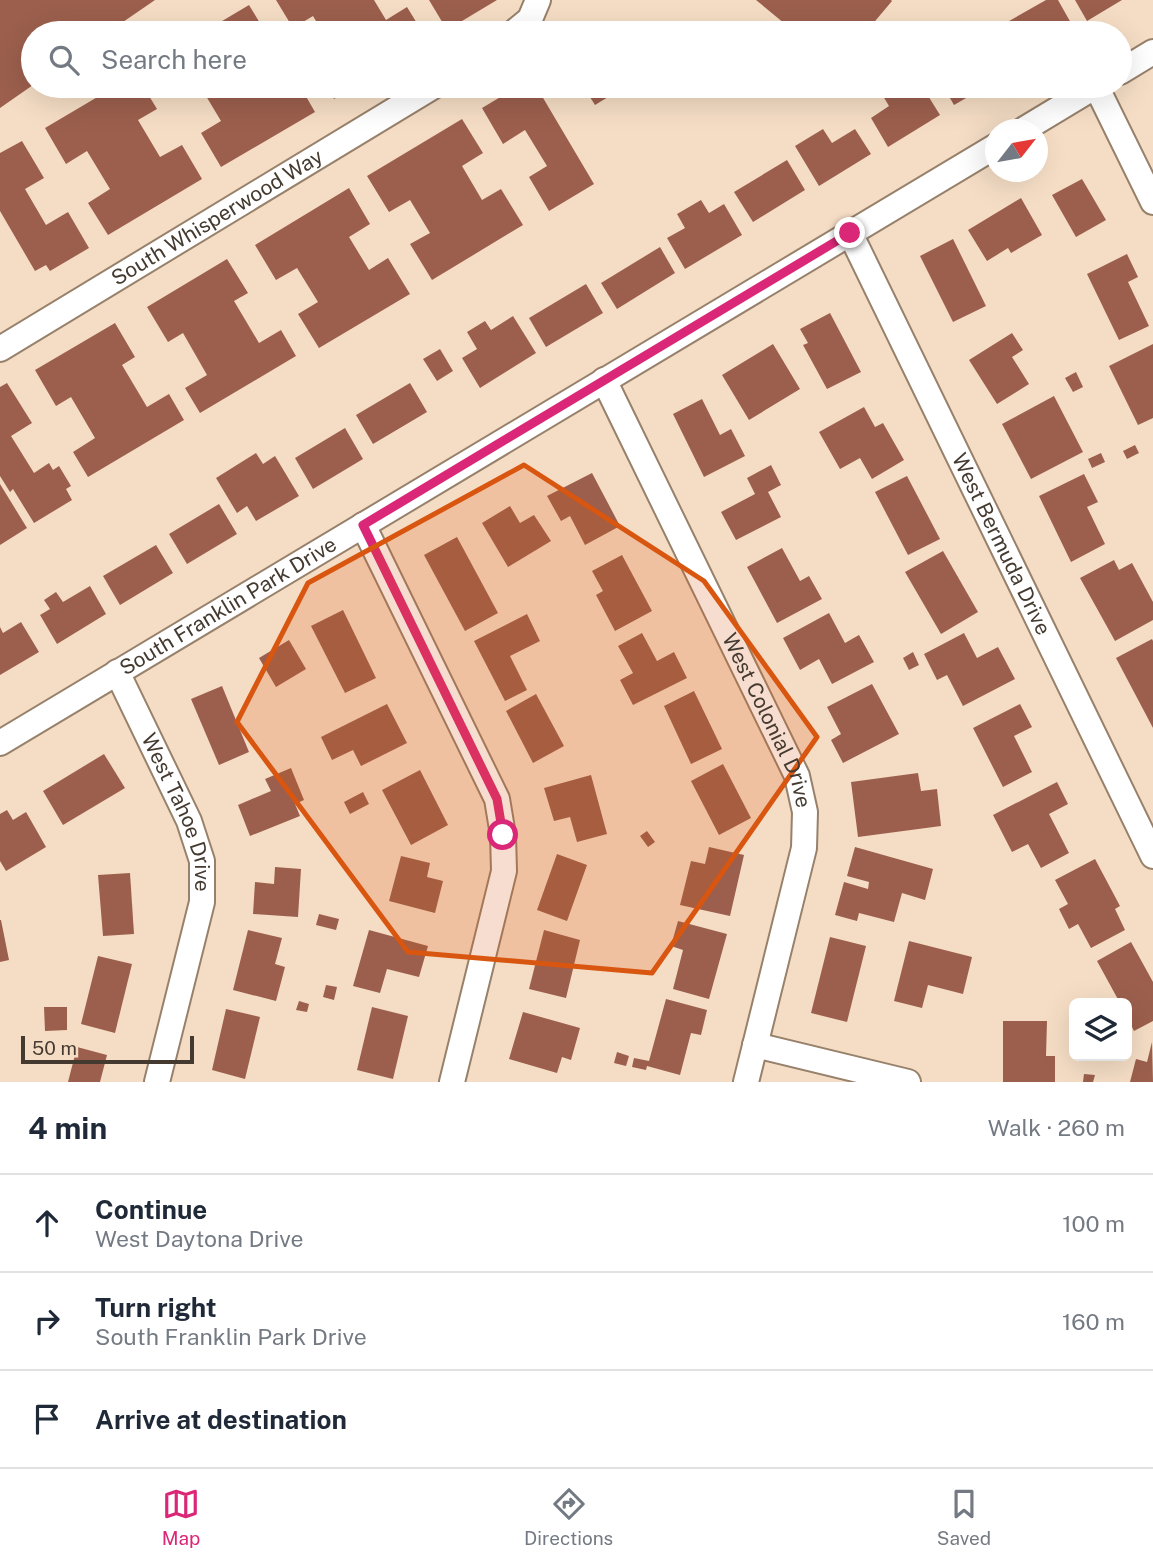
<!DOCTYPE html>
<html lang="en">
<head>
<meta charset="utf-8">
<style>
  :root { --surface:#fff; --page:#f2f2f3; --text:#1f2937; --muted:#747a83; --line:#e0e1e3; --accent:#db2777 }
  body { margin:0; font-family:"Public Sans",sans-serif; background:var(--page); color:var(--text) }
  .controls { position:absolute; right:21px; bottom:21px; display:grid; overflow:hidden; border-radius:10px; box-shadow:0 7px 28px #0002 }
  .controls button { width:63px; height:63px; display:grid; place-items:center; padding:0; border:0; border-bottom:2px solid var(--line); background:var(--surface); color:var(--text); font:35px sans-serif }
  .compass { position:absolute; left:985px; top:119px; width:63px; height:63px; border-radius:50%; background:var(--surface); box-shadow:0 7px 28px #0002; rotate:59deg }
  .scale { position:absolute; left:21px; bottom:18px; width:173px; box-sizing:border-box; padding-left:7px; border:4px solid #443a30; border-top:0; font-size:19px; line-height:24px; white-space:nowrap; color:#443a30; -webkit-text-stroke:5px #f5ddc5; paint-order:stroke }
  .stop { position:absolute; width:21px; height:21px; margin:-16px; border:5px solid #db2777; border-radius:50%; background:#fff }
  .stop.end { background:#db2777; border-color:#fff; box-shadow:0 2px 7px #0008 }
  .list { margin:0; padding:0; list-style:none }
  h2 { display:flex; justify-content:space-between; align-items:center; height:91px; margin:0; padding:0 28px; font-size:30px }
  h2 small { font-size:23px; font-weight:400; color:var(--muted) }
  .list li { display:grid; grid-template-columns:46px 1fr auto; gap:21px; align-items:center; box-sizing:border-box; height:98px; padding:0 28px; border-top:2px solid var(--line) }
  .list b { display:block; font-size:26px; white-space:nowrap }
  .list p { margin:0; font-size:23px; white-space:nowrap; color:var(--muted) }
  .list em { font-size:23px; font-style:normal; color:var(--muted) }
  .icon { flex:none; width:38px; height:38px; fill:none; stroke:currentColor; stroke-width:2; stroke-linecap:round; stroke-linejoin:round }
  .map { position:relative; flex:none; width:1153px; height:1082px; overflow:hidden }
  .search { position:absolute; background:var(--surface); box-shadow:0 7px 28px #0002; left:21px; right:21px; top:21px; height:77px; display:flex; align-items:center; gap:18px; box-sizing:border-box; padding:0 24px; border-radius:38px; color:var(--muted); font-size:26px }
  .sheet { height:385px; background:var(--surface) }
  nav { display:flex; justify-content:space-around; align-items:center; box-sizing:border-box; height:98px; border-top:2px solid var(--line); background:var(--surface); font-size:19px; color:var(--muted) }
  nav a { display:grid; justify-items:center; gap:4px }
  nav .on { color:var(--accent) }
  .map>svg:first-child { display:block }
  .building { fill:#9c5f4d }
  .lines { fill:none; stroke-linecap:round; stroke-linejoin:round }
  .street-casing { stroke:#97816b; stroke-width:28 }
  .street { stroke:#fff; stroke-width:24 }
  .route { stroke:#db2777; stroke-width:9 }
  .marked { fill:#d85610; fill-opacity:0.2; stroke:#d85610; stroke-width:5; stroke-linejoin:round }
  .labels { text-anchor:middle; stroke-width:7; stroke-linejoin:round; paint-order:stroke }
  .street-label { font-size:21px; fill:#443a30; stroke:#f5ddc5 }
</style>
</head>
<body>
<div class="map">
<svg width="1153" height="1082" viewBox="0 0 1153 1082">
  <rect width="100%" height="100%" fill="#f5ddc5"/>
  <g class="building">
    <path d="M0,0H155L107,33H33V85L0,108Z"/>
    <path d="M276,0H374L386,20L407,7L423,33H323L313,16L293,28Z"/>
    <path d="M429,0H497L447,30Z"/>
    <path d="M756,0H891L892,1L865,33H796Z"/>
    <path d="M1046,0H1058L1076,32L1007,33L1002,25Z"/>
    <path d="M1075,0H1122L1087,21Z"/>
    <path d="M249,5L266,33H202Z"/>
    <path d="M116,86H143L157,109L138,120L160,157L182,145L202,179L108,235L88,203L110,189L87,151L66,164L45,128Z"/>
    <path d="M173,86H196L179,96Z"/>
    <path d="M200,86H270L272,89L277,86H300L315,112L221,167L201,133L221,121Z"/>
    <path d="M326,86H356L334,99Z"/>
    <path d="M519,86H536L594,184L549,211L529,177L547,166L525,130L503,144L482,108Z"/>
    <path d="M583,86H626L595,105Z"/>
    <path d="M877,86H922L940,115L888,147L871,118L889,106Z"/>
    <path d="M943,86H987L954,105Z"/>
    <path d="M462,119L483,153L462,166L482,200L501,189L523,225L432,280L410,244L430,233L410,200L389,212L367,176Z"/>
    <path d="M823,129L832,143L855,129L871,154L819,186L795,146Z"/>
    <path d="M22,141L44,178L25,189L46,225L68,212L89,248L50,271L46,265L35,271L0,211V153Z"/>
    <path d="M787,160L805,190L753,222L734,192Z"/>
    <path d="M1082,179L1106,220L1076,237L1052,195Z"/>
    <path d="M349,188L370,224L349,237L369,270L388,258L410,294L319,348L298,314L318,302L297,268L276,280L255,245Z"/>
    <path d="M1021,198L1042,235L1011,253L1008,248L987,261L968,230Z"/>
    <path d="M701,200L709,213L724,204L742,235L685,269L667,238L685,228L677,214Z"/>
    <path d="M953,239L986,306L953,322L920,256Z"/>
    <path d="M660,247L675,273L617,309L601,283Z"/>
    <path d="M1127,254L1138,277L1128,282L1149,326L1119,340L1087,274Z"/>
    <path d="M227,259L248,293L234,301L259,343L281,330L296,356L200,413L185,388L207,375L183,333L168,342L147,307Z"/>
    <path d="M586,284L603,313L546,347L529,318Z"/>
    <path d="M830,313L861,372L827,389L803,345L808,343L800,329Z"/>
    <path d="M513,316L536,353L480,388L462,358L477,349L467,332L485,321L491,330Z"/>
    <path d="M115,323L135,357L122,365L147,407L169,394L184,420L88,477L73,452L95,438L71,397L56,406L35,370Z"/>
    <path d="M1012,333L1023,350L1012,357L1029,384L997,404L969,360Z"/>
    <path d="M773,344L800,389L749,420L722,375Z"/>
    <path d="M1153,344V418L1138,425L1109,366Z"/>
    <path d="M440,349L453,371L437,381L423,359Z"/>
    <path d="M1076,372L1083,387L1073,392L1065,378Z"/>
    <path d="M7,383L32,423L11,436L34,473L49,463L53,470L59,466L71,486L66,489L72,500L34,523L13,489L10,492L0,476V387Z"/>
    <path d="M410,383L427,412L373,444L356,415Z"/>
    <path d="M1054,396L1083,452L1031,479L1002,424Z"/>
    <path d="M702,399L720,435L731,429L745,456L704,477L673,414Z"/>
    <path d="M864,407L875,427L883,423L904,460L872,479L860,458L840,469L819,432Z"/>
    <path d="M345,428L363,459L313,489L295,458Z"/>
    <path d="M1135,445L1139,453L1127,459L1123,451Z"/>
    <path d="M256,453L263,464L275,456L299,496L256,521L247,506L237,513L216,478Z"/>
    <path d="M1101,453L1105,462L1092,468L1088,459Z"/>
    <path d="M771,465L781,485L768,492L781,517L736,540L721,512L755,494L747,478Z"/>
    <path d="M592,473L620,526L585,545L570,516L561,521L547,496Z"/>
    <path d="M1084,474L1098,502L1087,507L1105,544L1071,562L1039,496Z"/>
    <path d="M907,476L940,539L908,555L875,492Z"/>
    <path d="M0,484L27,528L0,545Z"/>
    <path d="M219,504L237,534L187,564L169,534Z"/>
    <path d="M510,506L520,523L534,515L551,541L508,567L482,523Z"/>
    <path d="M457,537L498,613L465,631L424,555Z"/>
    <path d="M156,545L173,573L120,605L103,576Z"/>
    <path d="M782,548L800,581L809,576L822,599L777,623L747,567Z"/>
    <path d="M943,551L978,612L941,634L905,572Z"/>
    <path d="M622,555L652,611L615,631L596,595L603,591L592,571Z"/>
    <path d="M1114,560L1119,570L1132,563L1153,602V620L1115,641L1080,578Z"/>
    <path d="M90,586L106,614L57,644L40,615L50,609L44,600L56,592L63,602Z"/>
    <path d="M343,610L376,678L345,693L311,626Z"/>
    <path d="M829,613L845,643L859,635L874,662L832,684L819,659L800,670L783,638Z"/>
    <path d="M527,614L540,641L510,656L527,690L505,701L474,641Z"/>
    <path d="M21,622L39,652L0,675V627L3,633Z"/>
    <path d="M642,633L657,661L674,652L687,678L633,705L620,680L633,673L618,646Z"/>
    <path d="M964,633L977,658L998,647L1015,679L963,706L947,675L937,680L924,654Z"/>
    <path d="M1152,639L1153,641V728L1116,658Z"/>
    <path d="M289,640L306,669L276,687L259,658Z"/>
    <path d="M913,652L919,665L909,670L903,658Z"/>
    <path d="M872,684L899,734L843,763L831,740L841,734L827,707Z"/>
    <path d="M222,686L249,752L219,765L191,699Z"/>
    <path d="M694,691L722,749L691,764L664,706Z"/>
    <path d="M536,694L564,746L533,763L506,711Z"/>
    <path d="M387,704L407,743L361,766L353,750L332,760L321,737Z"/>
    <path d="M1020,704L1032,727L1014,736L1032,772L1003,787L973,728Z"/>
    <path d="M104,754L125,788L63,825L43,791Z"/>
    <path d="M723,764L751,818L719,835L691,781Z"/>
    <path d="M291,768L304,800L295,804L300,816L250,836L238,805L271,791L265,779Z"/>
    <path d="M420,770L448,825L411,845L382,790Z"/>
    <path d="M918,773L921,791L937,789L941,826L858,837L851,782Z"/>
    <path d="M591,775L607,834L577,842L570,817L554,821L544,788Z"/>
    <path d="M1057,782L1068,804L1049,814L1069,853L1041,868L1028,844L1012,852L993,815Z"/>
    <path d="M363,792L369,804L350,814L344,802Z"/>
    <path d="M7,810L13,820L26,812L46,847L6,871L0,861V814Z"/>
    <path d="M647,831L655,842L648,847L640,836Z"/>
    <path d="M709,847L744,855L730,916L680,905L691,861L705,864Z"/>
    <path d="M855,847L933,869L925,900L902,893L894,922L859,913L857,921L835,915L844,882L868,889L869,882L847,876Z"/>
    <path d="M557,854L587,865L567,921L537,910Z"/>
    <path d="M401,856L430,863L427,877L443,881L435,913L389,901Z"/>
    <path d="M1095,859L1120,906L1115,909L1125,930L1091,948L1078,924L1069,929L1059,909L1068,904L1055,880Z"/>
    <path d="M275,867L301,869L298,917L253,914L255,882L274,884Z"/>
    <path d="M130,873L134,934L103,936L98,875Z"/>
    <path d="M319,914L339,919L336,930L316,925Z"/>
    <path d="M0,920H1L9,960L0,962Z"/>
    <path d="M678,921L727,934L709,999L673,989L683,950L671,946Z"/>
    <path d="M248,930L282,938L275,964L285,967L276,1001L233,990Z"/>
    <path d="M369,930L428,946L419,977L387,969L380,993L353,986Z"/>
    <path d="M544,930L580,940L566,998L529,989Z"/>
    <path d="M830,937L866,946L847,1022L811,1013Z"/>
    <path d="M909,941L972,957L963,994L928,985L922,1008L894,1001Z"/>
    <path d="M1131,942L1153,982V1021L1134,1031L1127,1017V1003H1120L1097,961Z"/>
    <path d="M98,956L132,964L115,1033L81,1024Z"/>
    <path d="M326,985L337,987L334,1000L323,997Z"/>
    <path d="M666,999L707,1010L701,1035L691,1033L680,1075L647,1066L646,1070L632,1067L634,1058L649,1061Z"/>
    <path d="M299,1001L309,1004L307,1012L296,1010Z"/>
    <path d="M44,1007H67V1030L45,1031Z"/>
    <path d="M372,1007L408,1016L393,1079L357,1070Z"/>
    <path d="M226,1009L260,1017L245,1079L212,1070Z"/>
    <path d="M523,1012L580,1028L571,1060L562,1057L557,1073L509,1059Z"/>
    <path d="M1003,1021H1047L1046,1056H1055V1082H1003Z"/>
    <path d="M1152,1042L1153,1082H1130L1136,1059L1147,1062Z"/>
    <path d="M77,1047L107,1055L100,1082H68Z"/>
    <path d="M617,1052L629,1056L626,1066L614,1063Z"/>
    <path d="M1084,1074L1095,1075L1093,1082H1083Z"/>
  </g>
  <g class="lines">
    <g class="street-casing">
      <g id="street">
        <path d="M513,33L530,19L538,0"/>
        <path d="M1120,72L1153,52"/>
        <path d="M1096,86L1153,202"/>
        <path d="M1023,130L1096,86"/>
        <path id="s1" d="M850,233L1153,856"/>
        <path id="s2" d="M0,349L434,86"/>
        <path id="s3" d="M604,380L797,776L805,812L804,848L746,1082"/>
        <path d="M363,525L497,799L503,835L504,871L452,1082"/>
        <path id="s4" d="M117,672L189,821L202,861V902L157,1082"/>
        <path id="s5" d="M0,743L996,146"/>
        <path d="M755,1045L908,1082"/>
      </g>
    </g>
    <use href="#street" class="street"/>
  </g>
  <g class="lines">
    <path class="route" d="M503,835L497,799L363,525L850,233"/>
  </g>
  <path class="marked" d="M524,465L704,581L817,737L652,973L408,952L237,722L308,583Z"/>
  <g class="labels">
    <g class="street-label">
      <text dy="7" stroke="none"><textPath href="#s2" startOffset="254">South Whisperwood Way</textPath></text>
      <text dy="7" stroke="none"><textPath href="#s1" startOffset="346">West Bermuda Drive</textPath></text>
      <text dy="7" stroke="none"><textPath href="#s5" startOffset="266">South Franklin Park Drive</textPath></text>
      <text dy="7" stroke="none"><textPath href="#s3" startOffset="378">West Colonial Drive</textPath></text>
      <text dy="7" stroke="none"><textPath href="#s4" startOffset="154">West Tahoe Drive</textPath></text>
    </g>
  </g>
</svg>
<div class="controls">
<button><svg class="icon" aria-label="layers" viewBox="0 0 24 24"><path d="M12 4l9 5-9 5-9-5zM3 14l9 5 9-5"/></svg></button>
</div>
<svg class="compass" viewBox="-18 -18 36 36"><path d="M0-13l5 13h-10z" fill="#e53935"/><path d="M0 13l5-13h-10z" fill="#747a83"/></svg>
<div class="scale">50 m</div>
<div class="stop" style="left:503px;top:835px"></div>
<div class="stop end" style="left:850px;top:233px"></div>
<div class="search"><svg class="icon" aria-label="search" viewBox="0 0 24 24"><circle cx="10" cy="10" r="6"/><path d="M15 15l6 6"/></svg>Search here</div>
</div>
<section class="sheet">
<h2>4 min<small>Walk · 260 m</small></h2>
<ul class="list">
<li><svg class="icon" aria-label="ahead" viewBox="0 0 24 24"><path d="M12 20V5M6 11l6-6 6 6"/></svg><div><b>Continue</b><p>West Daytona Drive</p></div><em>100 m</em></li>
<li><svg class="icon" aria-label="right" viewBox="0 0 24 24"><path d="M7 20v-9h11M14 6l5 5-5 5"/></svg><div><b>Turn right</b><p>South Franklin Park Drive</p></div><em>160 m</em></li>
<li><svg class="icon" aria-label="arrive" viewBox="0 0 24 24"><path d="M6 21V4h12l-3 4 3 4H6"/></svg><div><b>Arrive at destination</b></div></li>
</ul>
</section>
<nav>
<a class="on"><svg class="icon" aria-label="map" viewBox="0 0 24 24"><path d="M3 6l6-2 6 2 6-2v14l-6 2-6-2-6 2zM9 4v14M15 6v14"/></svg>Map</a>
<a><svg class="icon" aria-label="directions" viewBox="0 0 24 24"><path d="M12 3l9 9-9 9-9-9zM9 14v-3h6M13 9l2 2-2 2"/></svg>Directions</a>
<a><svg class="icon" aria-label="saved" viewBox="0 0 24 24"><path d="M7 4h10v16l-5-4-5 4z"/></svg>Saved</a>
</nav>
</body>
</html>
